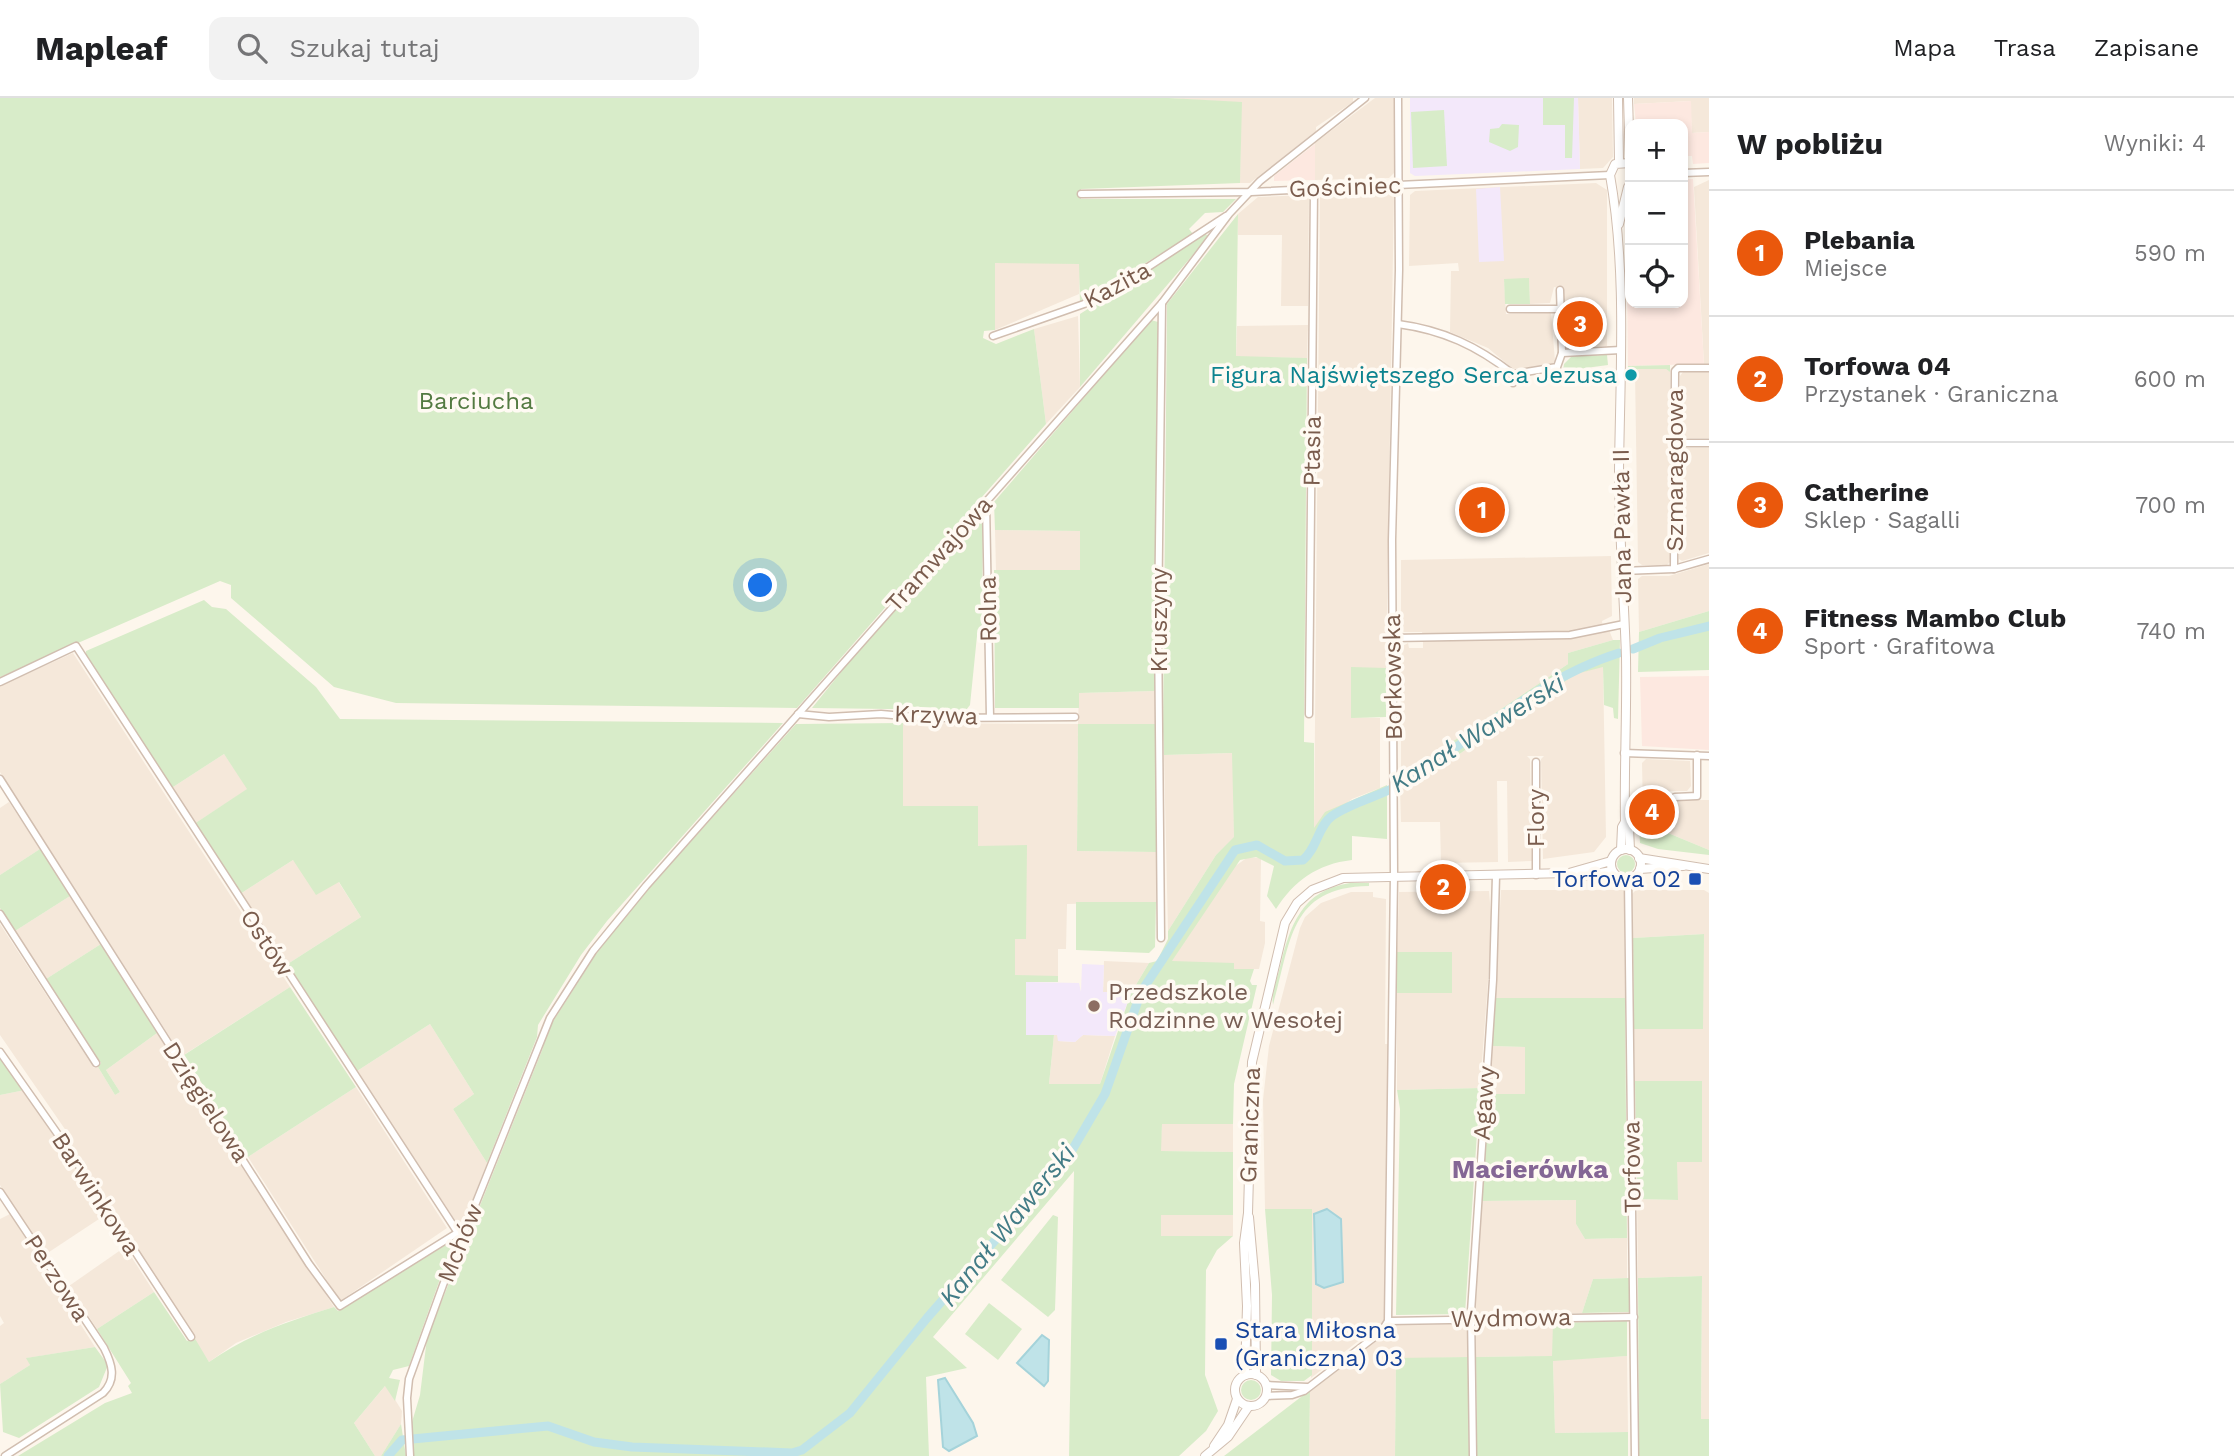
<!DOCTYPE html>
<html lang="pl">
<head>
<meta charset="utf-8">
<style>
  :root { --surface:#fff; --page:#f2f2f2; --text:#202124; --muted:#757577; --line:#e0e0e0; --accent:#ea580c }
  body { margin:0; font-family:"Work Sans",sans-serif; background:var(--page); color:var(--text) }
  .controls { position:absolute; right:21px; top:21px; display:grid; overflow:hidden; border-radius:14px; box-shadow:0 4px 10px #0003 }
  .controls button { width:63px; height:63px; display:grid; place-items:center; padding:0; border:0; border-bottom:2px solid var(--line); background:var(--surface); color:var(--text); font:35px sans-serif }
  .you { position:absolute; left:761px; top:488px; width:24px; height:24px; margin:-18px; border:5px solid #fff; border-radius:50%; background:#1a73e8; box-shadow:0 0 0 10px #1a73e833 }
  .badge { display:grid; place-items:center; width:46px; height:46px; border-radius:50%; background:var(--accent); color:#fff; font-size:23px; font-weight:700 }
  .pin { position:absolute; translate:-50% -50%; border:4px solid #fff; box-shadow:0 2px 7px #0006 }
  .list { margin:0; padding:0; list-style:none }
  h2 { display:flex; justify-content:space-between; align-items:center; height:91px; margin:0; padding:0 28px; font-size:30px }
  h2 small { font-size:23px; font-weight:400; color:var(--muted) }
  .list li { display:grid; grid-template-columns:46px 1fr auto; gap:21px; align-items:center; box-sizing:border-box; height:126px; padding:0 28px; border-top:2px solid var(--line) }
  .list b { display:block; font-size:26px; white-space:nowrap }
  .list p { margin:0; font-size:23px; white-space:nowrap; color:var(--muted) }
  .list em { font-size:23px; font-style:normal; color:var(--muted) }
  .icon { flex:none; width:38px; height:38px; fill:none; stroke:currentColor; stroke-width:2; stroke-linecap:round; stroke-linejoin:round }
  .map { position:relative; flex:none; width:1709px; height:1358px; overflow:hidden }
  header { display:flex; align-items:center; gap:42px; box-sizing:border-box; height:98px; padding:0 35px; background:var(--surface); border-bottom:2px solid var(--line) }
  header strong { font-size:33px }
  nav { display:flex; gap:38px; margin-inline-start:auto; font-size:24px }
  .search { width:490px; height:63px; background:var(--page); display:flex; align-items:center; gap:18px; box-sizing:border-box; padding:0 24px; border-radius:14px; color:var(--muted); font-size:26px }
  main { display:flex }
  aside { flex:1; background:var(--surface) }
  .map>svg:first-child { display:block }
  .residential { fill:#f5e8da }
  .commercial { fill:#fde8e0 }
  .education { fill:#f3e8fa }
  .green { fill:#d8ecc9 }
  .water { fill:#bfe3e8; stroke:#a5d3da; stroke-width:2 }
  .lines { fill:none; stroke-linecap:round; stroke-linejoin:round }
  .canal { stroke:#bfe3e8; stroke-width:9 }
  .minor-casing { stroke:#d1beb0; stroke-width:9 }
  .tertiary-casing { stroke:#d1beb0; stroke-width:10 }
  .minor { stroke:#fff; stroke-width:6 }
  .tertiary { stroke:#fff; stroke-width:8 }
  .culture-dot { fill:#0f9aa8; stroke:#fffaf3; stroke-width:2.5 }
  .transit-dot { fill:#1a4fb4; stroke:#fffaf3; stroke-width:2.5 }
  .education-dot { fill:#8d6e63; stroke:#fffaf3; stroke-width:2.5 }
  .labels { text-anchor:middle; stroke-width:7; stroke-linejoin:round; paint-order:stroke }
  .street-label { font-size:24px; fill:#7a5c4d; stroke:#fffaf3 }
  .culture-label { font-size:24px; fill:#0d838f; stroke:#fffaf3; text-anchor:end }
  .park-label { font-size:24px; fill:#537a41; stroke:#fffaf3 }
  .transit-label { font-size:24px; fill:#164399; stroke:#fffaf3; text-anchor:end }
  .education-label { font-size:24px; fill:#785e54; stroke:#fffaf3; text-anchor:start }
  .water-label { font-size:26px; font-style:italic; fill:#437c86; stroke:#fffaf3 }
  .neighbourhood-label { font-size:26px; font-weight:bold; fill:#846695; stroke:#fffaf3 }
</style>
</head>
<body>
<header>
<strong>Mapleaf</strong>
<div class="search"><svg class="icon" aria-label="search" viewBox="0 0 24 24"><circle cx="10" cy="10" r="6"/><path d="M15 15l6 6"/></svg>Szukaj tutaj</div>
<nav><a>Mapa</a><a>Trasa</a><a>Zapisane</a></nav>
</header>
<main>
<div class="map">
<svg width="1709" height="1358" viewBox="0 0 1709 1358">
  <rect width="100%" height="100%" fill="#fdf6ec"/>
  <g class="residential">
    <path d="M1169,0H1353V4L1316,29V33L1250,85H1240L1241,5Z"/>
    <path d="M1375,0H1394V75L1389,80L1315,82V45Z"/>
    <path d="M1578,0H1612L1613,59L1603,70L1580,71Z"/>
    <path d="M1634,0H1709V34L1692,35L1690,3L1634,6Z"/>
    <path d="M1709,82V267L1704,266L1694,89Z"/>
    <path d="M1596,85L1607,92V248L1569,249L1564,246V191L1554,189L1550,205L1530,206L1529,181L1504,182L1506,216L1551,215L1555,263L1551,267L1513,271L1488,250L1450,234L1451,173H1459L1458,165L1409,168L1410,97L1415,93Z"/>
    <path d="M1388,93L1394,97L1386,570H1351V619L1380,620V690L1352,701L1314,731L1320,97Z"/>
    <path d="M1309,97L1308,208H1281L1282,137H1238V116L1258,99Z"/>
    <path d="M1049,164L1080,166L1079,196L995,232V165Z"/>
    <path d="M1078,218L1080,289L1046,326L1034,231Z"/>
    <path d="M1308,227L1307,260L1236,259L1237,228Z"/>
    <path d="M1639,271H1666L1670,274V464L1666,468L1642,467L1638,464L1635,275Z"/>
    <path d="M1683,274H1709V340H1684L1679,337L1680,278Z"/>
    <path d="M1683,350H1709V455L1682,463L1679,461L1680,353Z"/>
    <path d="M995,432L1080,433V473L996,472Z"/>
    <path d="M1611,458L1612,518L1602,523L1603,533L1609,532L1613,542L1568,555V566L1401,678V549L1408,545L1409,550H1423V540L1422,534H1404L1401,531V462Z"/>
    <path d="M1709,466V513L1639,534L1638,481L1642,478H1669Z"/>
    <path d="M73,555L290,889L182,958L0,674V588Z"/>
    <path d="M1603,568L1606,739L1594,754L1543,761L1541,661L1544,658H1527L1530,661L1532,763L1508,764L1507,683H1497L1498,764L1441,765L1440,724H1401L1400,690L1426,679L1576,576Z"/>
    <path d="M1155,593L1156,626H1078L1077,753L1156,754V804L1067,806L1066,851H1058V878H1015V841L1026,840L978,748V709L903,708V625L1078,626L1079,595Z"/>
    <path d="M1233,655L1234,740L1216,757L1168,833L1164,657Z"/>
    <path d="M224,656L248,691L194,726L170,691Z"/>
    <path d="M1646,661L1690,663L1691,688L1687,693H1666L1667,702H1709V752L1651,728L1643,714L1642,665Z"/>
    <path d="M9,704L40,751L0,777V710Z"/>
    <path d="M1248,759L1261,760L1260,823L1265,824V845L1259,871H1234V866L1171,864L1234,769Z"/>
    <path d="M293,762L338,783L361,819L286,867L240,796Z"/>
    <path d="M1501,792H1624L1625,900H1495Z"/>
    <path d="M1636,792H1704L1709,795V1321L1701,1322L1702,1178L1638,1180L1637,1101L1677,1102V1063L1702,983H1635L1634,931L1703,930V836L1633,840L1632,796Z"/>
    <path d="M1489,793L1492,830L1480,990L1397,992V895H1451L1452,854H1397L1399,794Z"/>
    <path d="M1351,794H1373V799L1386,801L1385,946H1389L1384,1223L1311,1280L1312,1112L1265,1111L1263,1002L1269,948L1300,830L1305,819L1321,805Z"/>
    <path d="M70,798L101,846L46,881L15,833Z"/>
    <path d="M0,826L94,970L98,969L115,997L120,994L106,972L157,935L334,1209L286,1224L236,1245L209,1264L93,1089L96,1086L66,1040L69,1037L0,937Z"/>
    <path d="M1104,863L1149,865L1131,895L1103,894Z"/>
    <path d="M430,926L474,996L453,1011L487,1065L461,1131L357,973Z"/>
    <path d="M1054,937H1058V943L1075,944L1083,937L1115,938L1100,986H1049Z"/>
    <path d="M1492,948L1525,949V996H1489Z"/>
    <path d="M356,989L447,1130L340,1203L248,1059Z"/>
    <path d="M25,992L105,1117L43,1158L0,1087V997Z"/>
    <path d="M1162,1026H1233V1054L1160,1053Z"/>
    <path d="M1577,1102L1576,1126L1585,1141L1627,1140V1180L1593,1181L1582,1215L1475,1216L1482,1103Z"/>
    <path d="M10,1116L95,1249L27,1260L30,1267L0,1286V1228L4,1225L0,1218V1121Z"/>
    <rect x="1161" y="1117" width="72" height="21"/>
    <path d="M125,1149L154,1194L97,1231L69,1188Z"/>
    <path d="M1475,1225H1553V1258L1476,1259Z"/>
    <path d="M1468,1226V1259L1396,1261L1395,1358H1309L1310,1292L1396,1227Z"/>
    <path d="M1627,1258L1628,1334L1555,1335L1553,1262Z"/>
    <path d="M386,1287L402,1313L401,1326L381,1358H375L354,1325Z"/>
  </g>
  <g class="commercial">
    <path d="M1691,3L1692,35L1709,34V65L1693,66L1692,58H1683V26H1636L1634,6Z"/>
    <path d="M1315,46V82L1274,83V78Z"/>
    <path d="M1683,81H1693L1704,266L1628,268L1627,193L1630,167V205H1683Z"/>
    <path d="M1709,578V652L1642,648L1640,579Z"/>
  </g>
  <g class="education">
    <path d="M1410,0H1578L1580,71L1415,78L1410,75Z"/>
    <path d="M1500,89L1504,163L1479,164L1476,91Z"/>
    <path d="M1082,866L1104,867L1103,894L1131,895L1115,938L1083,937L1075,944L1058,943L1057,937H1026V884L1079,885L1081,894Z"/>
  </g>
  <g class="green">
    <path d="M0,0H1169L1242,4L1240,85L1081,91V101H1236L1223,114L1205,115L1189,131L1193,136L1080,205L1079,166L995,165V232L984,233L983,240L996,246L1034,231L1046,326L797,610L396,605L334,589L231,500V487L220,483L0,579Z"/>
    <path d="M1543,0H1574L1572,60H1565V27H1543Z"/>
    <path d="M1444,12L1447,68L1413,70L1411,14Z"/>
    <path d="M1502,26L1519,27L1518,49L1510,53L1489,44L1490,31L1499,30Z"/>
    <path d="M1238,116L1236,258L1307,260L1304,644L1314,645V730L1325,714L1387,687V741L1352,738V762C1317,766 1294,783 1276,811L1267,798L1274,768L1256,759L1240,762L1172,863L1234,865V871H1254L1250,883L1252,887H1257L1234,986L1233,1026H1162L1161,1053L1233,1054V1117H1161V1138H1233L1217,1152L1206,1172L1205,1277L1218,1313L1206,1333L1179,1358H1069L1074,1073L933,1239L967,1270L926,1279L929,1358H413L412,1324L420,1297L427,1240L543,950L545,936L596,856L635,806L796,626L903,625V708H978V748L1027,747L1026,841H1015V877L1058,878V884H1026V937H1054L1049,986H1100L1131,895L1149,865L1157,863L1168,841V833L1216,757L1234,739L1232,655L1164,657L1163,632L1167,206Z"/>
    <path d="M1205,136L1209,138L1080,289V216Z"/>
    <path d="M1529,180L1530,206H1505L1504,181Z"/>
    <path d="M1151,222L1158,224L1155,593L1079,595V610H995L994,472H1080V433L995,432L994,404Z"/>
    <path d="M1607,257L1608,267L1563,273L1564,266L1572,258Z"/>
    <path d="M1670,267V274L1666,271H1639L1628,275V268Z"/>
    <path d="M983,416L982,531L977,538L970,607L966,612L812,610L867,542Z"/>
    <path d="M204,502L212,509L226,511L316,589L340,621L783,625L607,823L581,857L538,927L537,939L487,1065L453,1011L474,996L430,926L357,973L286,867L361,819L339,784L316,797L293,762L240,796L194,726L247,691L224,656L170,691L86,559V553Z"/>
    <path d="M1709,513V572L1638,574L1639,534Z"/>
    <path d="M1613,542H1620L1618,621L1614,620L1613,610L1604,607L1603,569L1576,576L1426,679L1400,690L1401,678L1568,566V555Z"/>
    <path d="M1351,569L1386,570V619L1351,620Z"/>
    <path d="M1078,626H1156V754L1077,753Z"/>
    <path d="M1649,723L1651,728L1709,752V757L1658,751L1640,745L1639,725Z"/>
    <path d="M40,751L70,798L15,833L0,810V777Z"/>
    <circle cx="1626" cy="766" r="9"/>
    <path d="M1350,785H1369V788C1289,789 1291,844 1273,907C1271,895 1277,881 1280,869C1290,827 1302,792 1350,785Z"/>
    <path d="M1076,804H1156L1155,849L1149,855L1076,852Z"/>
    <path d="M1704,836L1703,931H1634L1633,840Z"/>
    <path d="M101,846L157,935L106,972L120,994L115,997L98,969L101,965L46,881Z"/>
    <rect x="1397" y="854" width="55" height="41"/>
    <path d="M290,889L356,989L248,1059L184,957Z"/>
    <path d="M1495,900H1625L1627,1140L1585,1141L1576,1126V1102L1482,1103L1489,996H1525V949L1492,948Z"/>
    <path d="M0,958L25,992L0,997Z"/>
    <path d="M1635,983H1702V1064H1677L1678,1102L1637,1101Z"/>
    <path d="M1480,990L1465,1216L1396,1217L1400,1011L1397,992Z"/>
    <path d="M1265,1111H1312V1277L1304,1283H1281L1271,1277L1272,1197Z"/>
    <path d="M1053,1117L1058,1119L1055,1212L1048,1219L1001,1182Z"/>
    <path d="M448,1145L451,1150L409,1268L393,1272L389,1280L400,1282L395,1303L385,1288L354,1325L375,1358H18L105,1305L132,1295L128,1288L131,1285L97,1231L154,1194L187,1243L194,1239L209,1264C247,1237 289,1223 334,1209L338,1213Z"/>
    <path d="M1702,1178L1701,1321H1709V1358H1639L1638,1180Z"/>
    <path d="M1629,1180V1214L1582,1215L1593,1181Z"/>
    <path d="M989,1205L1022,1231L998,1262L965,1236Z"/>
    <path d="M1627,1223V1258L1553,1263L1555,1335L1628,1334V1358H1477L1476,1259L1552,1258L1553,1225Z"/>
    <path d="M95,1249L108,1267L99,1289L19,1340L3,1334L0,1286L30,1267L26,1260Z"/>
    <path d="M1468,1259L1469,1358H1395L1396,1260Z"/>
    <circle cx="1251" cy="1292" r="10"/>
    <path d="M1310,1292L1309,1358H1224Z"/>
    <path d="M401,1326L406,1358H381Z"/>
  </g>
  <g class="water">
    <path d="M1327,1111L1341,1121L1343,1184L1324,1190L1316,1186L1314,1116Z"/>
    <path d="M1042,1237L1049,1242L1048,1283L1044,1288L1017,1265Z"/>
    <path d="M945,1280L973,1325L977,1338L949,1353L943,1349L938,1282Z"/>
  </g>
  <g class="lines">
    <g class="canal">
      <path d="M1633,551L1660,540L1709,528"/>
      <path d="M388,1358L402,1342L548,1328L594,1344L632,1349L792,1355L802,1352L850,1315L927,1220L1068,1059L1105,996L1141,894L1235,752L1257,747L1285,763L1303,762C1317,751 1318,728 1332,718C1354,703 1382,698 1405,684C1475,640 1539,580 1619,555"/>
    </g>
    <g class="minor-casing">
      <g id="minor">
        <path d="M1683,75L1709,74"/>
        <path d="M1081,96L1251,94L1610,77"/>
        <path d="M1560,192L1562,255L1621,252"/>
        <path d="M1510,211H1560"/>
        <path d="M1398,226C1443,232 1477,248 1513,276V285"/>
        <path d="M993,238L1084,206L1119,188L1226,118"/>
        <path d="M1513,276L1557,269L1562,255"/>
        <path d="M1675,345H1709"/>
        <path d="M986,404L990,619"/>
        <path d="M1674,471L1675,273L1678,270H1709"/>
        <path d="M1622,473L1674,471L1709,461"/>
        <path d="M1392,540L1570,537L1624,526"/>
        <path d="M0,584L76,548L462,1141"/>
        <path d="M798,616L829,619L881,616L927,620L1075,619"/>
        <path d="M1309,616L1314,91"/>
        <path d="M1624,655L1709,658"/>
        <path d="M1536,664V777"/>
        <path d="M0,681L309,1166L340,1208L457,1135"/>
        <path d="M1675,699L1697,698V657"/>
        <path d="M1628,781L1635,1358"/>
        <path d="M0,816L96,965"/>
        <path d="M1161,840L1158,526L1162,205"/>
        <path d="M0,954L64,1045L191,1239"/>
        <path d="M0,1094L104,1250C112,1266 117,1281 103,1295L5,1358"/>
        <path d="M1388,1223L1634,1219"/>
        <path d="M1266,1287L1307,1289"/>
        <path d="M1266,1298L1292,1297L1304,1293L1381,1234L1388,1223L1394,777L1392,442L1399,172L1398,0"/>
        <path d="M410,1358L407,1300L409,1281L443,1187L550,920L593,853L646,788L1162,205L1229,116L1260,83L1365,0"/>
        <path d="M1473,1358L1471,1214L1493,882L1496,778"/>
      </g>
    </g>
    <g class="tertiary-casing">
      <g id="tertiary">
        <path d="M1618,0L1619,64"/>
        <path d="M1628,0L1630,65"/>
        <path d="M1619,126L1628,89"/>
        <path d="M1625,724L1629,729L1630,752"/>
        <circle cx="1626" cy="766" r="15"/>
        <path d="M1621,752L1622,729L1625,724C1624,669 1627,614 1626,559C1624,497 1619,435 1619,373C1620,275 1627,173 1610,77L1615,66L1630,65"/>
        <path d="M1639,760L1709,771"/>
        <path d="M1640,771L1683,768"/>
        <path d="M1569,775L1611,763"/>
        <path d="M1249,1119L1255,1186L1256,1277"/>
        <circle cx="1251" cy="1292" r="16"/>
        <path d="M1245,1277L1247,1208L1244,1145L1248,1115L1252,964L1285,825L1297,805L1312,792L1343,780L1569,775L1582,778L1612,773"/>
        <path d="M1214,1348L1228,1327L1237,1301"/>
        <path d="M1205,1358L1228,1339L1249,1308"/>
      </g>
    </g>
    <use href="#minor" class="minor"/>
    <use href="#tertiary" class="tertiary"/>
  </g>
  <circle class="culture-dot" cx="1631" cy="277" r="7"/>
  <g class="transit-dot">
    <rect x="1688" y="774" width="14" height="14" rx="3.5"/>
    <rect x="1214" y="1239" width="14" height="14" rx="3.5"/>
  </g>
  <circle class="education-dot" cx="1094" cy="908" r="7"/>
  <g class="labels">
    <g class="street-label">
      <text transform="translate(1345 89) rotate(-2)" y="8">Gościniec</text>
      <text transform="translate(1117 187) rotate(-28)" y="8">Kazita</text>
      <text transform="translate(1312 353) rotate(-89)" y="8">Ptasia</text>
      <text transform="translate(1675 372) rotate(-90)" y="8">Szmaragdowa</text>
      <text transform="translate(1622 428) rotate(-91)" y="8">Jana Pawła II</text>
      <text transform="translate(939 456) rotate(-48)" y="8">Tramwajowa</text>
      <text transform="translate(988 511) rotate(-91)" y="8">Rolna</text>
      <text transform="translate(1159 522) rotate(-90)" y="8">Kruszyny</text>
      <text transform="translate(1393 579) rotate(-91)" y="8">Borkowska</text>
      <text transform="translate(936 617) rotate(2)" y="8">Krzywa</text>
      <text transform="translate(1536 720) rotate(-90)" y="8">Flory</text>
      <text transform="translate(267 845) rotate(56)" y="8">Ostów</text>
      <text transform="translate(206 1004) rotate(57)" y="8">Dzięgielowa</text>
      <text transform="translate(1484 1005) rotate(-86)" y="8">Agawy</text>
      <text transform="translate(1250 1027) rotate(-88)" y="8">Graniczna</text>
      <text transform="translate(1632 1069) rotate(-91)" y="8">Torfowa</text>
      <text transform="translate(96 1096) rotate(57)" y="8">Barwinkowa</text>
      <text transform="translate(460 1145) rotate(-68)" y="8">Mchów</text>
      <text transform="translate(57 1180) rotate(57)" y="8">Perzowa</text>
      <text transform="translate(1511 1220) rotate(-1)" y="8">Wydmowa</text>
    </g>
    <g class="culture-label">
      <text x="1617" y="285">Figura Najświętszego Serca Jezusa</text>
    </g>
    <g class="park-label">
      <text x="476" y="311">Barciucha</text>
    </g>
    <g class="transit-label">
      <text x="1681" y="789">Torfowa 02</text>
      <text x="1235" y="1240" text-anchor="start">Stara Miłosna<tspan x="1235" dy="28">(Graniczna) 03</tspan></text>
    </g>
    <g class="education-label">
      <text x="1108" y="902">Przedszkole<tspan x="1108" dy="28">Rodzinne w Wesołej</tspan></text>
    </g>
    <g class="water-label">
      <text transform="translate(1477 635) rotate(-32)" y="9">Kanał Wawerski</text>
      <text transform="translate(1007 1127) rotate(-51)" y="9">Kanał Wawerski</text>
    </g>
    <g class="neighbourhood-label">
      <text x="1530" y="1080">Macierówka</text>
    </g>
  </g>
</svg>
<div class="controls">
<button>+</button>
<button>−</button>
<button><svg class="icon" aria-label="locate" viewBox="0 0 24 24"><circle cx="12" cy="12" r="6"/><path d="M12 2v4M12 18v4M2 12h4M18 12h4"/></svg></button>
</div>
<div class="you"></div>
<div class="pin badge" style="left:1482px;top:412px">1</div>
<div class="pin badge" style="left:1443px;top:789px">2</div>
<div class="pin badge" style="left:1580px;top:226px">3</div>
<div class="pin badge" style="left:1652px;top:714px">4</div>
</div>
<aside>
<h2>W pobliżu<small>Wyniki: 4</small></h2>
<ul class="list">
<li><span class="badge">1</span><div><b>Plebania</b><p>Miejsce</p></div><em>590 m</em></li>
<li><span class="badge">2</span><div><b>Torfowa 04</b><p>Przystanek · Graniczna</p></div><em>600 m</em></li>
<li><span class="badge">3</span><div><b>Catherine</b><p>Sklep · Sagalli</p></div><em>700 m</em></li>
<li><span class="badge">4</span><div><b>Fitness Mambo Club</b><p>Sport · Grafitowa</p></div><em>740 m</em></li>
</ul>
</aside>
</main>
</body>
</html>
